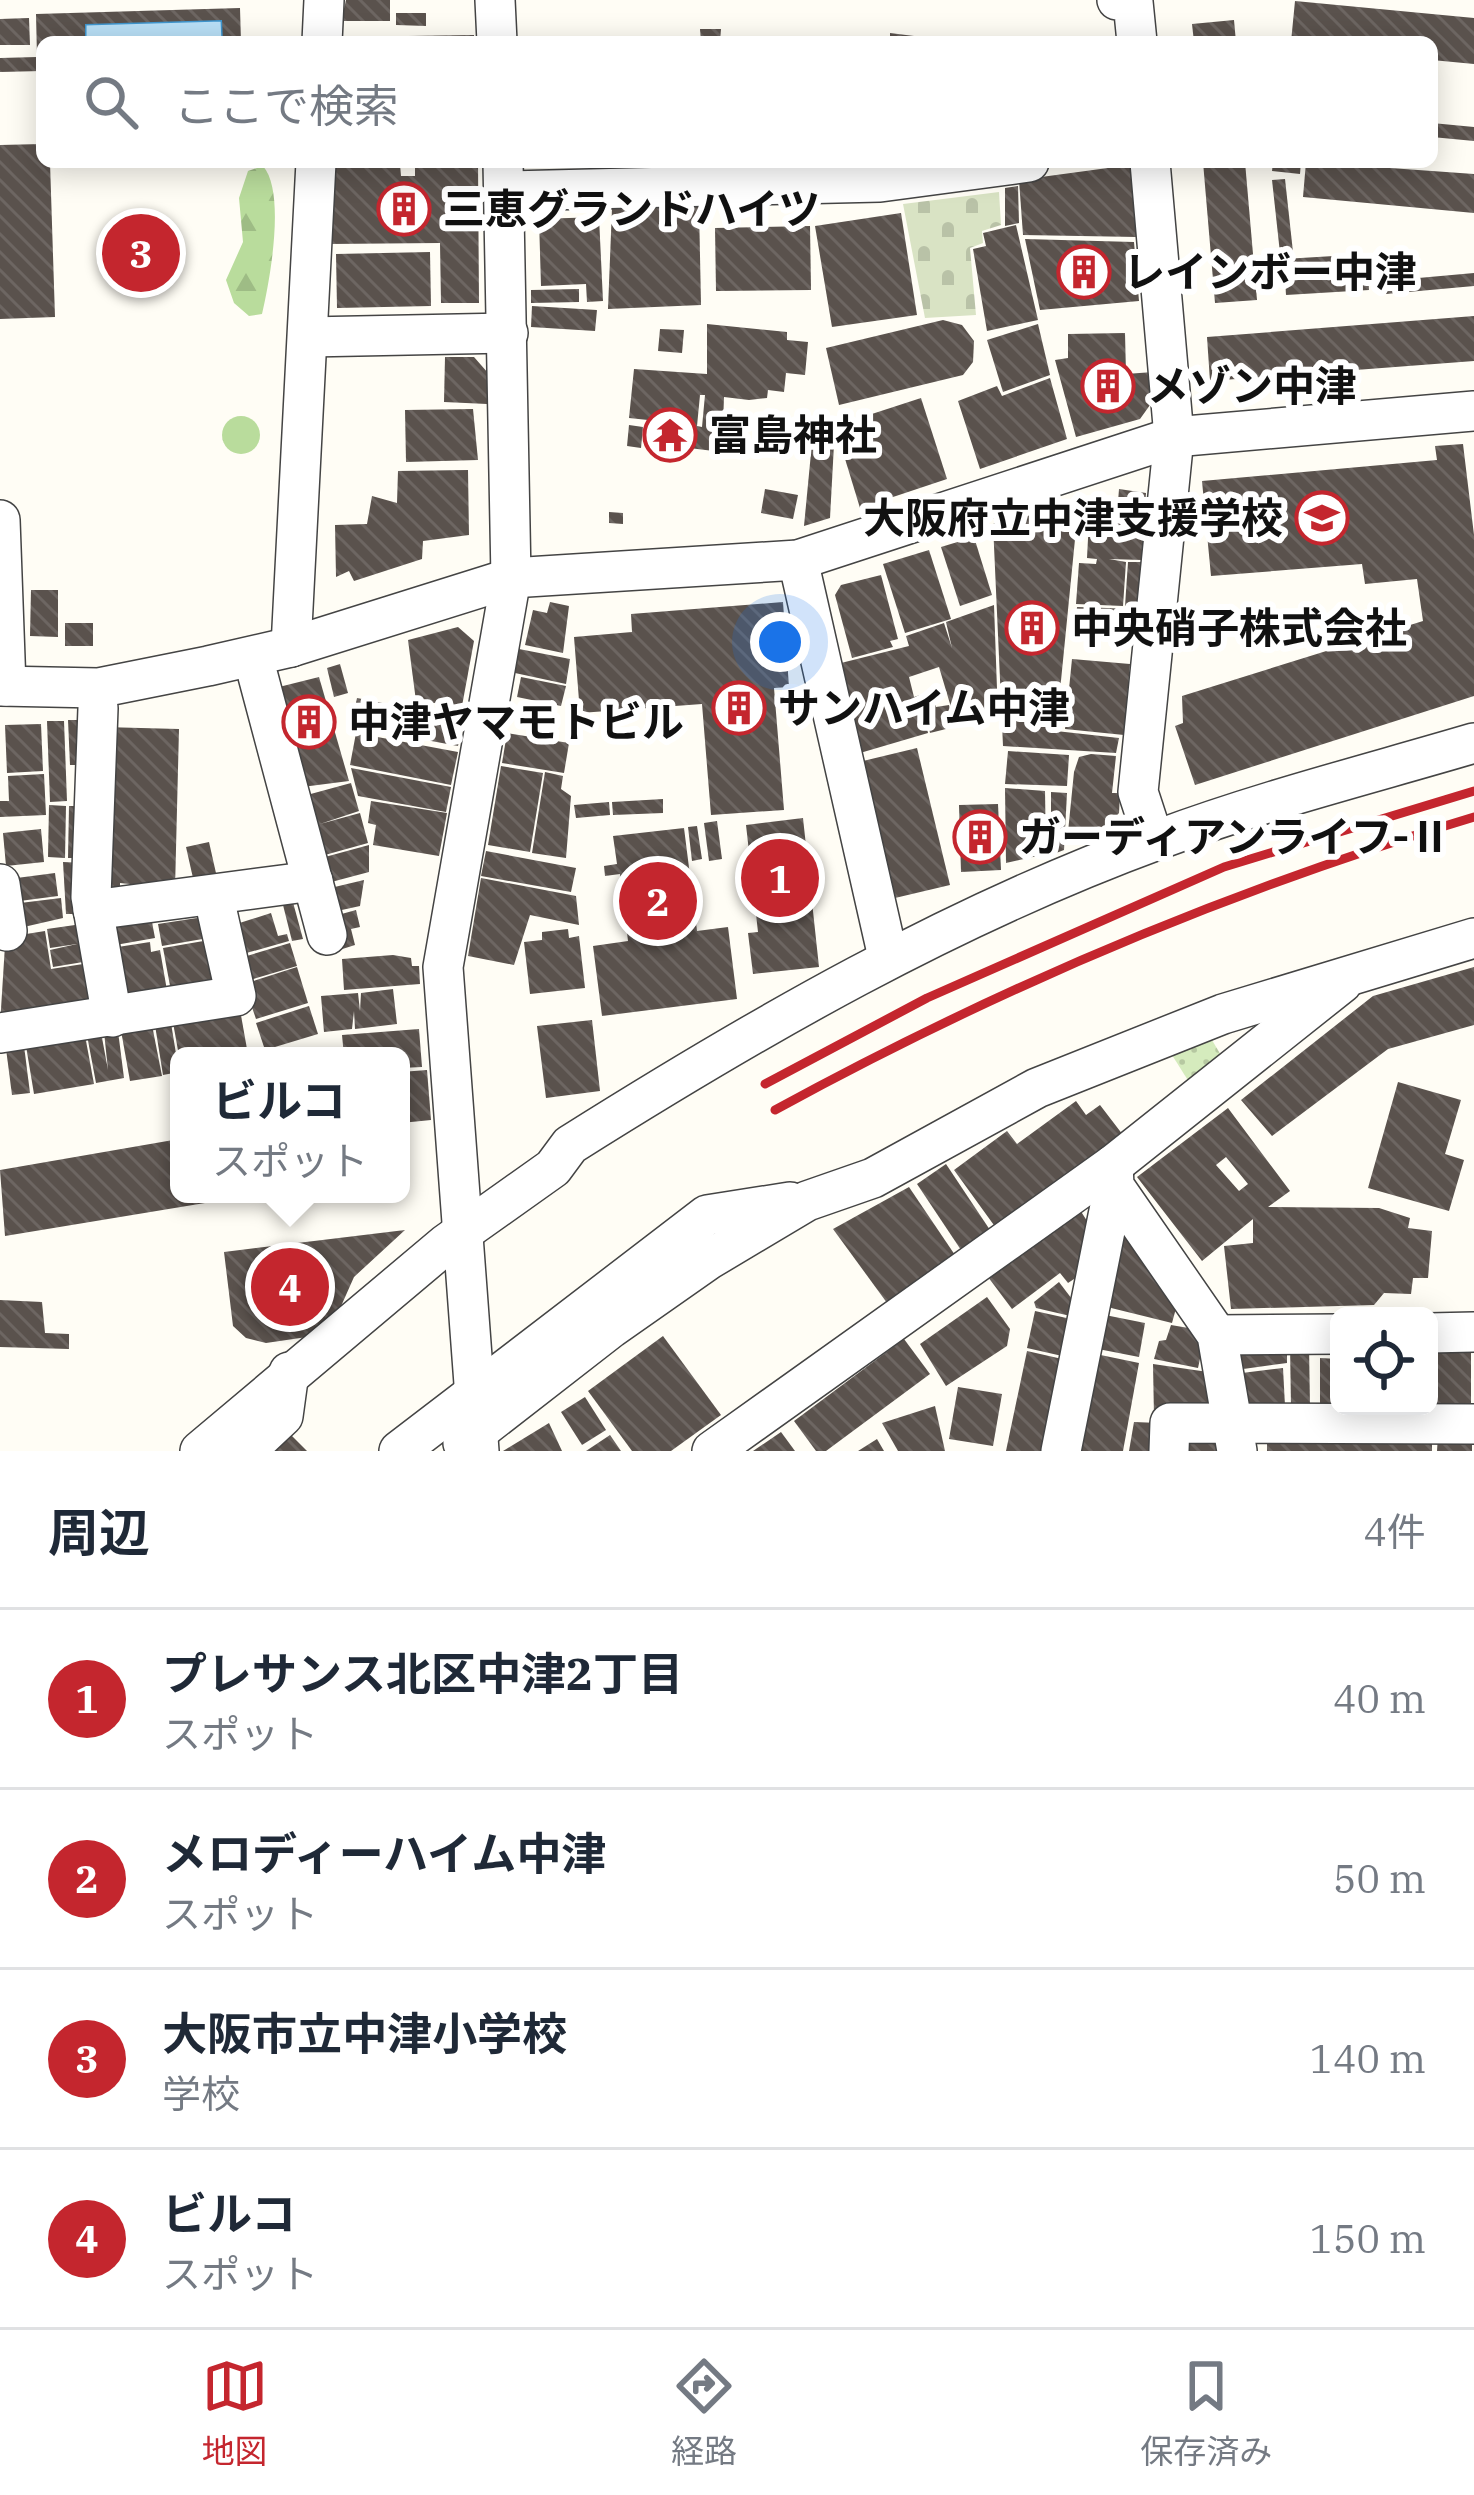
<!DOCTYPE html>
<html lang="ja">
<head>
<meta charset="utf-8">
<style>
  :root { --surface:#fff; --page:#f2f2f3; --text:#1f2937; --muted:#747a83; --line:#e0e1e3; --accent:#c4262e }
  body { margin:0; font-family:"IBM Plex Serif","Noto Sans JP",serif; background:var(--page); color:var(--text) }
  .controls { position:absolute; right:36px; bottom:36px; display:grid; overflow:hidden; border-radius:18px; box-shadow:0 6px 30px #0003 }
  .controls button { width:108px; height:108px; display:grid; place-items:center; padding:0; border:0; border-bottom:3px solid var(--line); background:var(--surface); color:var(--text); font:60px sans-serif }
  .you { position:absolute; left:780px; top:642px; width:42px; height:42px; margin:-30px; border:9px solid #fff; border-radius:50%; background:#1a73e8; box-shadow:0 0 0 18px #1a73e833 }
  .badge { display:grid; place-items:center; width:78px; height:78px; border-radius:50%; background:var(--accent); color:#fff; font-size:39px; font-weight:700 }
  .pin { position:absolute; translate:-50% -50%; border:6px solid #fff; box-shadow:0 3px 12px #0006 }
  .popup { position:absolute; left:170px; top:1047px; width:240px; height:156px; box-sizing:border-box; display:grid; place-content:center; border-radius:18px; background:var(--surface); filter:drop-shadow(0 3px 9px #0005); font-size:39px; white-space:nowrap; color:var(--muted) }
  .popup b { font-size:45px; color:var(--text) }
  .popup::after { content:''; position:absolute; left:50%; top:100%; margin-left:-24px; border:24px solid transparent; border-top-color:var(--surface) }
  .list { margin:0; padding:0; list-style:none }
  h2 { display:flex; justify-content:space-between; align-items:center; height:156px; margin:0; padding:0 48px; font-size:51px }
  h2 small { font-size:39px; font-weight:400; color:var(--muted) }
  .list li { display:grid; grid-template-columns:78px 1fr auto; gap:36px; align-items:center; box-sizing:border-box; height:180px; padding:0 48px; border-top:3px solid var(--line) }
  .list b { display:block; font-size:45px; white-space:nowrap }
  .list p { margin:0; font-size:39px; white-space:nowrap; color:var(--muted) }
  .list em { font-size:39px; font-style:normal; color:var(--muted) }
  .icon { flex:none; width:66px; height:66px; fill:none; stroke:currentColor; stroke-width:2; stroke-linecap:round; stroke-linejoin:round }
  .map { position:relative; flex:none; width:1474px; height:1451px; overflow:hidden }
  .search { position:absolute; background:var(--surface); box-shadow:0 6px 30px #0003; left:36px; right:36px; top:36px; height:132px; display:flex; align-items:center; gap:30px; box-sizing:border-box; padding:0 42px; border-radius:18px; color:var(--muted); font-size:45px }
  .sheet { height:876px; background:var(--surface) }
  nav { display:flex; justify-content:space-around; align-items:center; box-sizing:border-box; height:168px; border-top:3px solid var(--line); background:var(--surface); font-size:33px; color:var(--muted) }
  nav a { display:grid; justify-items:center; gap:6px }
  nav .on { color:var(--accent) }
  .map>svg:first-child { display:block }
  .forest { fill:url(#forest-firs) }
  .cemetery { fill:url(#cemetery-stones) }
  .garden { fill:url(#garden-dots) }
  .water { fill:#b9e0f7; stroke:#3f96cf; stroke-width:3 }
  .building { fill:url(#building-back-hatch); fill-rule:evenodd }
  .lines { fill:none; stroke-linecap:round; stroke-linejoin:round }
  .minor-casing { stroke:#444; stroke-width:42 }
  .minor { stroke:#fff; stroke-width:39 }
  .rail { stroke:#c4262e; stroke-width:9 }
  .labels { text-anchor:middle; stroke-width:12; stroke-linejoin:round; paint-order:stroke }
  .poi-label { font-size:42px; font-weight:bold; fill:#111; stroke:#fff; text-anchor:start }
</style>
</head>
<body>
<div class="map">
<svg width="1474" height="1451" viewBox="0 0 1474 1451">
  <defs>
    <pattern id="forest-firs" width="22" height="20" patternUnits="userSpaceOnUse" patternTransform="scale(3)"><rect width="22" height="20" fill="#b9dc9c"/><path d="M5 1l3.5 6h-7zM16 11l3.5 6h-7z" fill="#9ebc85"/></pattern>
    <pattern id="cemetery-stones" width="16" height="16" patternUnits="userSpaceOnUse" patternTransform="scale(3)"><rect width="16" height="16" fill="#d9e3c4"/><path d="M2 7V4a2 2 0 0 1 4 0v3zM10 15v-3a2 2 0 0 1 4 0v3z" fill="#b9c2a7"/></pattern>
    <pattern id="garden-dots" width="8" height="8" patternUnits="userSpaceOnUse" patternTransform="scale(3)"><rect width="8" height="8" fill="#d5ebbd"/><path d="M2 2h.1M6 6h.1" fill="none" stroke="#b6c8a1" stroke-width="1.8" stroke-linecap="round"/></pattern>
    <pattern id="building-back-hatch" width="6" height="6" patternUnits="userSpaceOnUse" patternTransform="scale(3)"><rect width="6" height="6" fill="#5a524d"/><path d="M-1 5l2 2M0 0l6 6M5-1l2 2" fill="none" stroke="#6d6662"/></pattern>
  </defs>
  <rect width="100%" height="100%" fill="#fffdf5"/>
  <g class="forest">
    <path d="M263,166C286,192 270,280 262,314L249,316L234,303L226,280L243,242L239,198L248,171Z"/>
    <circle cx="241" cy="435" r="19"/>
  </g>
  <path class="cemetery" d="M999,192L1001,225L982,231L983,243L970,248L976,315L925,318L903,204Z"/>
  <path class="garden" d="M1212,1040L1222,1057L1189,1082L1172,1055Z"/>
  <path class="water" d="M222,20L223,42H85V24Z"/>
  <g class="building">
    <path d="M346,0H390V21H341Z"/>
    <path d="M1295,1L1474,18V64L1432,60V42H1291Z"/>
    <path d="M240,8L241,42H223L222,20L85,24V42H42V71L0,72V58L37,57L36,14Z"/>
    <path d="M396,13H426V26L396,25Z"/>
    <path d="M29,18L30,45H0V19Z"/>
    <path d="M1234,20L1236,42H1194L1192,24Z"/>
    <path d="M700,29H721L720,42H701Z"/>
    <path d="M890,33L938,39L937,42H890Z"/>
    <path d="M474,35V42H343V37Z"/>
    <path d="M1432,123L1474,127V141L1432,137Z"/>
    <path d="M42,144V162H50L55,317L0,319V145Z"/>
    <path d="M346,162L400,164L401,176H415V164L478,162L479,303H441L440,243L329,244V166Z"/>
    <path d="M1203,162H1245L1257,300L1215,303Z"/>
    <path d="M1273,162H1301L1300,174L1272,171Z"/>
    <path d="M1306,162L1474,174V213L1303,197Z"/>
    <path d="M1130,165L1137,237L1023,235L1019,180Z"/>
    <path d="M1285,179L1293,252L1280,253L1272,180Z"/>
    <path d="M1018,186L1019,223L1005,226V188Z"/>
    <path d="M699,206L701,305L608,309L612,208Z"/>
    <path d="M901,213L917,315L832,327L815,226Z"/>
    <path d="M599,217L603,301L587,302L586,284L541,286L539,219Z"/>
    <path d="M1016,225L1038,320L987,331L973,249L986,246L983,233Z"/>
    <path d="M810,226L811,290L716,291L715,228Z"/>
    <path d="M1025,239L1134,242L1139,301L1040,310Z"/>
    <path d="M430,252L431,306L337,308L336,254Z"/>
    <path d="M1367,254L1369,290L1286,295L1284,259Z"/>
    <path d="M1474,273V286L1386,294L1385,281Z"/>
    <path d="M579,289V302L531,303V290Z"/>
    <path d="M532,306L597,310L595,331L531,327Z"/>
    <path d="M1474,316V361L1210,381L1207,337Z"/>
    <path d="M943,320L962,325L974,341L973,362L963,375L839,405L826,348Z"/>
    <path d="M707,324L787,332V340L808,342L805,375L786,373L784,392L768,390L767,398L749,400L724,397L722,452L689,448L691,425L680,423L679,435L647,432L648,420L629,418L634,369L707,374ZM700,395H705L702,427L697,426Z"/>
    <path d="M1038,324L1050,375L1003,392L987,340Z"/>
    <path d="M660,329L684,330L682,353L658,351Z"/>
    <path d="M1125,333L1126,374L1153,372L1155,398L1140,419L1076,437L1055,360L1068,358V334Z"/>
    <path d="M445,357H474L488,373L487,404L444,402Z"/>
    <path d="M1050,378L1067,439L980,469L958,401L997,386L1002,396Z"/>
    <path d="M921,398L947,479L860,508L835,426Z"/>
    <path d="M473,409L478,460L406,462L405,410Z"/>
    <path d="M629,425L643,427L641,448L627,446Z"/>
    <path d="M835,426L830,518L804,526L813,432Z"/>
    <path d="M1463,444L1474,535V696L1195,785L1175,726L1183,723L1182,696L1423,621L1417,579L1365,584L1362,564L1211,576L1202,481L1437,460L1435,446Z"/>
    <path d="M468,470L469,535L423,541L422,559L354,581L349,571L336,577L335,525L367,524L372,496L397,503L398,471Z"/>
    <path d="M765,489L798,495L793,519L761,513Z"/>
    <path d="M1119,489L1146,493L1142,560L1109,559L1126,562L1123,606L1076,604L1079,563L1096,564L1097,559L1087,558L1090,501L1118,502Z"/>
    <path d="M1079,499L1056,731L1119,738L1116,753L1003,746L993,524Z"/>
    <path d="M609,512L623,513V524L609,523Z"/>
    <path d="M974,537L992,595L960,606L941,547Z"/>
    <path d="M929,550L951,619L905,633L883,564Z"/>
    <path d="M1128,562H1143L1140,606H1125Z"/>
    <path d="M881,575L898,639L890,641L893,647L852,658L835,595L841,585Z"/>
    <path d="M31,590H58V637L30,636Z"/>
    <path d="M550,602L569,606L563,653L525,645L533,610L547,613Z"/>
    <path d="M783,602L789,687L774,688L784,810L711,815L702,704L580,713L574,637L632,632L631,614Z"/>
    <path d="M994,605L998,717L956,724L939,667L909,677L914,697L920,695L928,733L860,753L837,664L909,646L906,636L944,623L952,648L946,622Z"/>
    <path d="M1077,607L1137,609L1136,632L1075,629Z"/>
    <rect x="65" y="623" width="28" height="23"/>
    <path d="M458,627L474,641L462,706L416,701L408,640Z"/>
    <path d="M519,649L570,659L566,684L515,673Z"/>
    <path d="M1072,659L1130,664L1124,735L1065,729Z"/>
    <path d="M340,664L348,693L334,697L327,668Z"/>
    <path d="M319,677L349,781L302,787L279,687Z"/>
    <path d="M521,677L566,686L561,706L517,697Z"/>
    <path d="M934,697L936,707L949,705L954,727L930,733L923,700Z"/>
    <path d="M357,698L463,719L458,746L351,726Z"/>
    <path d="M68,720H87L88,765H70Z"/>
    <path d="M47,721H64L67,801L50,802Z"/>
    <path d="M41,724L43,771L7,773L5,725Z"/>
    <path d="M103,727L179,729L175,889L120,883V892L99,891L100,853L113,854V841H100Z"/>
    <path d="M356,733L458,752L451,785L350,765Z"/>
    <path d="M507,733L569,743L564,773L502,763Z"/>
    <path d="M917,748L950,885L895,898L863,761Z"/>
    <path d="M1008,751L1069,755L1067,786L1005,784Z"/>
    <path d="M1091,754L1116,756L1112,793H1120L1119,813L1104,830L1068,832L1074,772L1079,757Z"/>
    <path d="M501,766L543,773L530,852L488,845Z"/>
    <path d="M351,768L451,787L446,812L358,796Z"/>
    <path d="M545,772L563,776L561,789L571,796L566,858L532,853Z"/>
    <path d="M44,774L46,815L0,817V801H9L8,776Z"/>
    <path d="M351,783L359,811L320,824L360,813L368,843L314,858L296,798Z"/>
    <path d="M1005,788L1045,791L1046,854L1006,863Z"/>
    <path d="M1051,792L1067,793L1064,850L1051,855Z"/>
    <path d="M663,799V813L613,815L612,802Z"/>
    <path d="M371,801L447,813L439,856L373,845L376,825L368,823Z"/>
    <path d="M609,802L610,815L576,818L574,805Z"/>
    <path d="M998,804L1001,870L961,872L959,805Z"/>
    <path d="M49,805L66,806L65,858L48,857Z"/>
    <path d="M69,806H87L86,858H68Z"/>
    <path d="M803,818L819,967L753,974L748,933L758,932L746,825Z"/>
    <path d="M717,821L722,859L709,861L704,823Z"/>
    <path d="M697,826L702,859L692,861L688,827Z"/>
    <path d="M684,828L697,931L728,927L737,999L602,1016L593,946L628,941L620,874L605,876L604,866L617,864L613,836Z"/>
    <path d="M41,829L44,862L6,866L3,833Z"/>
    <path d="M209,842L218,882L195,887L186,847Z"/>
    <path d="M369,845V872L320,885L314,860Z"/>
    <path d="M486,851L576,868L571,892L481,876Z"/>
    <path d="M63,862L85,863L83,914H66Z"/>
    <path d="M55,873L58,896L12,902L9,879Z"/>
    <path d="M481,878L576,896L579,925L530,915L514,965L468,956Z"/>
    <path d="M364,880L360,906L328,913L322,890Z"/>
    <path d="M291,895L303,939L292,941L281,897Z"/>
    <path d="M61,898L63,918L15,929L12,904Z"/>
    <path d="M356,910L360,927L351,929L355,945L336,951L327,918Z"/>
    <path d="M150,911L155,938L104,947L99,919Z"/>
    <path d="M271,913L278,936L287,934L289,941L236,956L227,927Z"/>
    <path d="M210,916L214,937L162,946L158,924Z"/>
    <path d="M89,923L95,960L53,967L50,950L77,944L50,948L47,929Z"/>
    <path d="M568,929L569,938L579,936L585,988L530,994L524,942L542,940V932Z"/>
    <path d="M45,931L51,969L96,962L103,1009L0,1025L5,945L20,935Z"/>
    <path d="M215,939L225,992L173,1002L163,948Z"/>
    <path d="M150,942L151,952L160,950L169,1002L119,1010L105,949Z"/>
    <path d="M290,943L297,966L243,982L237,959Z"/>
    <path d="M393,955L411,958L412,966H419L420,984L344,990L342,959Z"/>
    <path d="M297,967L308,1003L256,1019L244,984Z"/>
    <path d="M1474,967V1025L1388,1049L1272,1136L1241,1100L1373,996Z"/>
    <path d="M393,989L397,1024L355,1029L354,1011L352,1029L324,1032L321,996L358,993L360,1011L361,993Z"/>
    <path d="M239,1004L247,1049L221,1056H179L172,1017Z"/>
    <path d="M309,1006L318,1034L265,1050L256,1023Z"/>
    <path d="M170,1017L179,1072L163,1075L154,1019Z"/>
    <path d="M151,1020L162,1076L130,1081L120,1025Z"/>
    <path d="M592,1020L600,1091L546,1098L537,1026Z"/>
    <path d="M100,1027L108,1070L104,1032L118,1031L124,1078L96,1083L86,1030Z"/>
    <path d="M419,1029L422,1067L401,1068V1056H344L342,1035Z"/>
    <path d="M84,1030L94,1084L34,1094L25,1040Z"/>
    <path d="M23,1038L30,1093L12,1095L5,1041Z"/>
    <path d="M427,1070L431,1120L401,1123V1072Z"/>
    <path d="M1398,1082L1461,1100L1445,1154L1464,1160L1449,1211L1368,1188Z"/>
    <path d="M1076,1101L1086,1115L1100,1105L1123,1135L996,1228L954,1170L1007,1131L1017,1144Z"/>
    <path d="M1228,1108L1290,1191L1268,1207L1379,1208L1410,1218L1408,1228L1432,1231L1428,1278H1413L1411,1294L1384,1293L1374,1305L1231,1309L1224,1246L1253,1243V1219L1202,1261L1137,1177ZM1226,1157L1248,1184L1239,1191L1216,1165Z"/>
    <path d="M179,1139V1194H209L211,1202L5,1236L0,1170Z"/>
    <path d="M946,1164L992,1233L963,1253L917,1184Z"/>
    <path d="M909,1187L957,1258L890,1307L833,1229Z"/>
    <path d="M1080,1210L1089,1224L1077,1277L1068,1283L1060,1273L1012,1309L988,1277Z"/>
    <path d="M405,1230L354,1277L338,1313L307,1337L266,1343L246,1338L233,1326L224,1252Z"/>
    <path d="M1125,1232L1178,1301L1172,1323L1099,1305Z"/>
    <path d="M1059,1282L1081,1311L1079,1318L1036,1308L1034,1302Z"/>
    <path d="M987,1297L1010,1329L1007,1346L946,1386L920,1344Z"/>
    <path d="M0,1300L42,1302L45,1333L69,1334V1349L0,1347Z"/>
    <path d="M1035,1311L1080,1321L1071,1358L1027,1348Z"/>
    <path d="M1100,1314L1145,1323L1139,1357L1093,1348Z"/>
    <path d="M1171,1325L1206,1331L1198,1368L1154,1359L1159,1341L1166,1340Z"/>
    <path d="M663,1336L721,1415L671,1451H632L588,1391Z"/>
    <path d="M904,1339L930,1374L826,1451H816L794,1421Z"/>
    <path d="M1290,1345H1309L1310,1407H1291Z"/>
    <path d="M1228,1346H1287V1363L1229,1371Z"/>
    <path d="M1471,1350V1411L1429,1406V1351Z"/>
    <path d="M1027,1351L1071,1361L1052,1451H1006Z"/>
    <path d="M1091,1353L1139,1363L1123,1451H1073Z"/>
    <path d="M1320,1358L1339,1359V1408H1320Z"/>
    <path d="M1153,1364L1208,1372L1215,1414L1154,1417Z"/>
    <path d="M1283,1368L1285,1406H1249L1234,1374Z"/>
    <path d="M958,1387L1002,1394L993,1446L949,1439Z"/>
    <path d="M585,1397L606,1430L582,1445L561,1412Z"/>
    <path d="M935,1406L945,1451H898L882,1423Z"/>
    <path d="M1134,1422L1159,1423V1451H1129Z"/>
    <path d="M549,1423L562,1451H503Z"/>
    <path d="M287,1431L307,1451H266Z"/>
    <path d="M781,1432L795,1451H753Z"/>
    <path d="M1221,1433L1224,1451H1185L1186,1436Z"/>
    <path d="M610,1435L621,1451H586Z"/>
    <path d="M1267,1435L1432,1437V1451H1267Z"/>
    <path d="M1438,1435L1472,1437V1451H1437Z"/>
    <path d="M877,1439L884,1451H858Z"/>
  </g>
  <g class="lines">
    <g class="minor-casing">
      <g id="minor">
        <path d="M495,0L497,42"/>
        <path d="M1117,0L1133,2L1137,42"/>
        <path d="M322,42L324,0"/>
        <path d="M1150,162L1174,437L1138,792L1154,841"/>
        <path d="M505,191L880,182L1029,162"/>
        <path d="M308,337L508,333"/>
        <path d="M0,520L6,686"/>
        <path d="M798,560L888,957"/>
        <path d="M291,647L316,162"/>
        <path d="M258,676L327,935"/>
        <path d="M0,686L98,688L208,666L291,647L511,578L798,560L1174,437L1474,411"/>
        <path d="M98,708L91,897L112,1017"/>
        <path d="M0,884L7,931"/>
        <path d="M93,910L313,881"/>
        <path d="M0,1033L236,996L214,898"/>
        <path d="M1113,1165L1114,1186L1217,1335L1237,1451"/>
        <path d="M1429,1333L1474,1332"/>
        <path d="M1217,1335L1339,1334"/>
        <path d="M463,1443L611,1328L708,1260L807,1201L873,1178L1037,1088L1223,1014L1474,938"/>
        <path d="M200,1451L446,1244L553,1168L570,1145C759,1026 950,916 1160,839C1262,801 1369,774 1474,743"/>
        <path d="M246,1451L283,1416L289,1372"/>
        <path d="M399,1451L707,1215L790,1202"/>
        <path d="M479,1451L443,967L511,578L503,162"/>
        <path d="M712,1451L1113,1165L1342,983"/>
        <path d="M1061,1451L1114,1186"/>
        <path d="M1169,1451L1170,1423L1474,1424"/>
      </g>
    </g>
    <use href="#minor" class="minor"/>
    <g class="rail">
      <path d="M765,1084L927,998L1224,867L1474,791"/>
      <path d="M775,1110C1000,987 1229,890 1474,817"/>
    </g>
  </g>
  <defs>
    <g id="building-ring" transform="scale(2.7)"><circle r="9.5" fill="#fff" stroke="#c4262e" stroke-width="1.5"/><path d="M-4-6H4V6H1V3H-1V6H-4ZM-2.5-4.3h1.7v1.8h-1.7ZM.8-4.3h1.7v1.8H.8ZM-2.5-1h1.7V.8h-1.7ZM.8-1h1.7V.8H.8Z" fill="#c4262e"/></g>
    <g id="temple-ring" transform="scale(2.7)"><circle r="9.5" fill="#fff" stroke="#c4262e" stroke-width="1.5"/><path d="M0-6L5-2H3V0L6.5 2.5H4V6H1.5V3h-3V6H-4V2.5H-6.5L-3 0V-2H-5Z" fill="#c4262e"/></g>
    <g id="school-ring" transform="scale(2.7)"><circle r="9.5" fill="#fff" stroke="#c4262e" stroke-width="1.5"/><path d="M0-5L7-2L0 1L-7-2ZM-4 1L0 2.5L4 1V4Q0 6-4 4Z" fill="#c4262e"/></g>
  </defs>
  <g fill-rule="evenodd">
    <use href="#building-ring" x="404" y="209"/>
    <use href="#building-ring" x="1084" y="272"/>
    <use href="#building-ring" x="1108" y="386"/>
    <use href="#temple-ring" x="670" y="435"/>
    <use href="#school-ring" x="1322" y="518"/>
    <use href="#building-ring" x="1032" y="628"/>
    <use href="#building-ring" x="739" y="708"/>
    <use href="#building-ring" x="309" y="722"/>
    <use href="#building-ring" x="980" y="837"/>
  </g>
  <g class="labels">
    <g class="poi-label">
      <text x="443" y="224">三恵グランドハイツ</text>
      <text x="1123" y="287">レインボー中津</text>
      <text x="1147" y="401">メゾン中津</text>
      <text x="709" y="450">富島神社</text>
      <text x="1283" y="533" text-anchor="end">大阪府立中津支援学校</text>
      <text x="1071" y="643">中央硝子株式会社</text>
      <text x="778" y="723">サンハイム中津</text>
      <text x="348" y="737">中津ヤマモトビル</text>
      <text x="1019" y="852">ガーディアンライフ-Ⅱ</text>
    </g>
  </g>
</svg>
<div class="controls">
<button><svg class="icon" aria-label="locate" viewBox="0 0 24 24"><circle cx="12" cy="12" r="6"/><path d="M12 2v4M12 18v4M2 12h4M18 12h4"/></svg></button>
</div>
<div class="you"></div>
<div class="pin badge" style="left:780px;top:878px">1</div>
<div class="pin badge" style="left:658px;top:901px">2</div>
<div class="pin badge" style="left:141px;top:253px">3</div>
<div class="pin badge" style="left:290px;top:1287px">4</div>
<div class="popup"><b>ビルコ</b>スポット</div>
<div class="search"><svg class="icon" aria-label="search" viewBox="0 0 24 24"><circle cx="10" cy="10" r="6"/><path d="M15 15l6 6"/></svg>ここで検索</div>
</div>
<section class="sheet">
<h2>周辺<small>4件</small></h2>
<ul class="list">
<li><span class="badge">1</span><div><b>プレサンス北区中津2丁目</b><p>スポット</p></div><em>40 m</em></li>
<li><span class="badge">2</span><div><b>メロディーハイム中津</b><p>スポット</p></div><em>50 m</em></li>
<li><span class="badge">3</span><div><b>大阪市立中津小学校</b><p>学校</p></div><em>140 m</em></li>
<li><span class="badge">4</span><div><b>ビルコ</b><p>スポット</p></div><em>150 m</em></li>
</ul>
</section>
<nav>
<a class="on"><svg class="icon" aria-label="map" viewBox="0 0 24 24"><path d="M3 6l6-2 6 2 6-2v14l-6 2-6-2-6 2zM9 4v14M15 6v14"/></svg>地図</a>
<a><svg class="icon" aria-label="directions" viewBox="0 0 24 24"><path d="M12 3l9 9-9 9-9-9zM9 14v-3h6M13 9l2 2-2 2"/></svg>経路</a>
<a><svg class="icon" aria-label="saved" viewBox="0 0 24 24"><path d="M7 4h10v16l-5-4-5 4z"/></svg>保存済み</a>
</nav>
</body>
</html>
